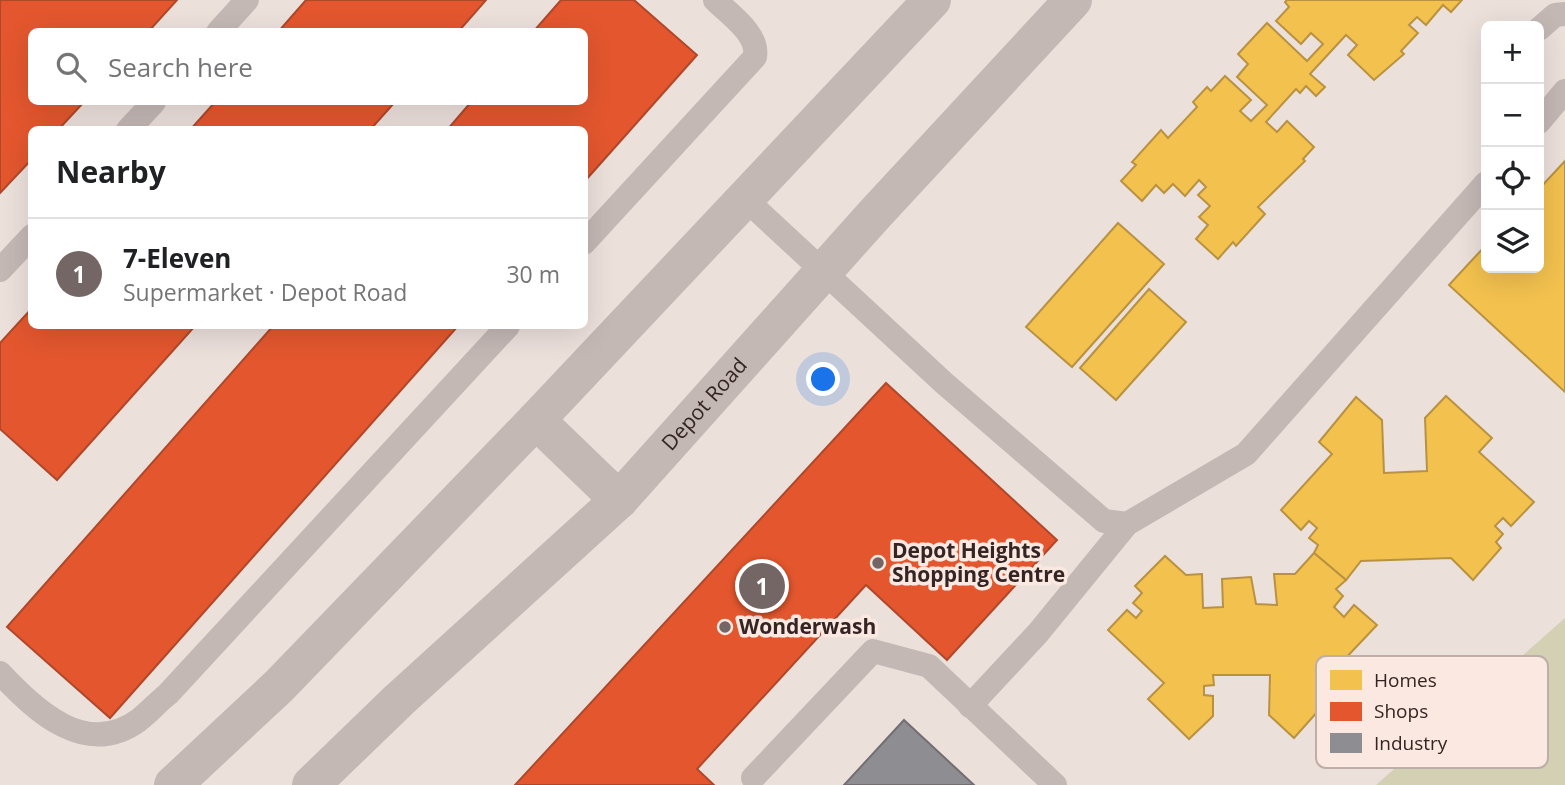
<!DOCTYPE html>
<html lang="en">
<head>
<meta charset="utf-8">
<style>
  :root { --surface:#fff; --page:#f2f2f2; --text:#202124; --muted:#757577; --line:#e0e0e0; --accent:#746664 }
  body { margin:0; font-family:"Open Sans",sans-serif; background:var(--page); color:var(--text) }
  .controls { position:absolute; right:21px; top:21px; display:grid; overflow:hidden; border-radius:10px; box-shadow:0 7px 28px #0002 }
  .controls button { width:63px; height:63px; display:grid; place-items:center; padding:0; border:0; border-bottom:2px solid var(--line); background:var(--surface); color:var(--text); font:35px sans-serif }
  .you { position:absolute; left:824px; top:380px; width:24px; height:24px; margin:-18px; border:5px solid #fff; border-radius:50%; background:#1a73e8; box-shadow:0 0 0 10px #1a73e833 }
  .badge { display:grid; place-items:center; width:46px; height:46px; border-radius:50%; background:var(--accent); color:#fff; font-size:23px; font-weight:700 }
  .pin { position:absolute; translate:-50% -50%; border:4px solid #fff; box-shadow:0 2px 7px #0006 }
  .list { margin:0; padding:0; list-style:none }
  h2 { display:flex; justify-content:space-between; align-items:center; height:91px; margin:0; padding:0 28px; font-size:30px }
  h2 small { font-size:23px; font-weight:400; color:var(--muted) }
  .list li { display:grid; grid-template-columns:46px 1fr auto; gap:21px; align-items:center; box-sizing:border-box; height:112px; padding:0 28px; border-top:2px solid var(--line) }
  .list b { display:block; font-size:26px; white-space:nowrap }
  .list p { margin:0; font-size:23px; white-space:nowrap; color:var(--muted) }
  .list em { font-size:23px; font-style:normal; color:var(--muted) }
  .icon { flex:none; width:38px; height:38px; fill:none; stroke:currentColor; stroke-width:2; stroke-linecap:round; stroke-linejoin:round }
  .map { position:relative; flex:none; width:1565px; height:785px; overflow:hidden }
  .search { position:absolute; background:var(--surface); box-shadow:0 7px 28px #0002; left:28px; top:28px; width:560px; height:77px; display:flex; align-items:center; gap:18px; box-sizing:border-box; padding:0 24px; border-radius:10px; color:var(--muted); font-size:26px }
  .panel { position:absolute; background:var(--surface); box-shadow:0 7px 28px #0002; left:28px; top:126px; width:560px; height:203px; border-radius:10px }
  .map>svg:first-child { display:block }
  .green { fill:#d3d0b4 }
  .homes { fill:#f2c14e; stroke:#b99241; stroke-width:2 }
  .shops { fill:#e4572e; stroke:#af482b; stroke-width:2 }
  .industry { fill:#8d8d92; stroke:#726e71; stroke-width:2 }
  .lines { fill:none; stroke-linecap:round; stroke-linejoin:round }
  .service { stroke:#c4b8b5; stroke-width:24 }
  .minor { stroke:#c4b8b5; stroke-width:38 }
  .poi-dot { fill:#746664; stroke:#fae8e1; stroke-width:2.5 }
  .labels { text-anchor:middle; stroke-width:7; stroke-linejoin:round; paint-order:stroke }
  .street-label { font-size:21px; fill:#342524; stroke:#fae8e1 }
  .poi-label { font-size:21px; font-weight:bold; fill:#342524; stroke:#fae8e1; text-anchor:start }
  .key { fill:#fae8e1; stroke:#bfaea8; stroke-width:2 }
  .key-label { font-size:19px; fill:#342524 }
</style>
</head>
<body>
<div class="map">
<svg width="1565" height="785" viewBox="0 0 1565 785">
  <rect width="100%" height="100%" fill="#ece0db"/>
  <path class="green" d="M1565,618V785H1376Z"/>
  <g class="homes">
    <path d="M1287,0H1462L1451,12L1443,5L1426,25L1417,17L1409,25L1418,33L1401,51L1404,54L1374,80L1348,55L1357,45L1346,35L1310,74L1325,87L1316,96L1306,86L1300,93L1296,89L1266,122L1277,132L1287,121L1314,147L1303,159L1305,161L1258,207L1265,214L1236,246L1233,242L1218,259L1196,239L1208,225L1199,217L1210,206L1198,195L1206,187L1199,180L1185,196L1173,184L1164,193L1156,185L1142,201L1121,181L1136,165L1132,162L1161,130L1168,138L1197,107L1193,102L1207,87L1211,91L1225,76L1251,100L1240,111L1251,121L1267,105L1237,77L1248,64L1238,54L1267,23L1307,61L1323,44L1311,33L1301,44L1276,21L1289,7L1285,2Z"/>
    <path d="M1565,161V392L1449,285L1486,245V268H1539V189Z"/>
    <path d="M1118,223L1164,264L1072,367L1026,327Z"/>
    <path d="M1149,289L1186,322L1116,400L1080,368Z"/>
    <path d="M1446,396L1492,438L1479,452L1534,502L1511,526L1503,518L1495,526L1503,534L1496,542L1501,548L1473,580L1451,558L1361,561L1346,580L1314,553L1318,545L1309,538L1317,528L1309,521L1301,530L1281,510L1332,454L1319,442L1356,397L1382,420L1384,473L1427,471L1425,418Z"/>
    <path d="M1314,553L1346,580L1336,589L1343,596L1334,607L1344,617L1354,605L1377,625L1324,681L1335,692L1294,738L1269,715L1270,675H1213L1214,685L1204,686V695L1213,696V716L1189,739L1148,699L1164,683L1108,630L1127,610L1136,618L1142,611L1133,603L1142,593L1135,586L1165,556L1186,575L1202,574L1203,608L1223,607L1222,579L1251,577L1256,604L1277,605L1274,574H1295Z"/>
  </g>
  <g class="shops">
    <path d="M0,0H177L148,32H32V102H84L58,130H32V159L0,193Z"/>
    <path d="M306,0H486L458,32H278Z"/>
    <path d="M561,0H634L697,55L584,182V130H447L471,102H584V32H533Z"/>
    <path d="M215,102H395L370,130H190Z"/>
    <path d="M32,308V326H195L57,480L0,429V343Z"/>
    <path d="M273,326H458L110,718L7,627Z"/>
    <path d="M886,383L1057,540L947,660L866,585L697,769L714,785H515Z"/>
  </g>
  <path class="industry" d="M904,720L974,785H844Z"/>
  <g class="lines">
    <g class="service">
      <path d="M1539,29L1555,15L1565,14"/>
      <path d="M218,32L247,0"/>
      <path d="M1539,122L1565,91"/>
      <path d="M128,130L154,102"/>
      <path d="M743,197L944,383L1104,521L1127,524"/>
      <path d="M584,243L755,57C759,34 730,15 715,0"/>
      <path d="M0,270L32,236"/>
      <path d="M0,673C36,711 86,759 139,720C149,712 158,702 168,694L508,326"/>
      <path d="M970,706L1038,633L1127,524L1246,454L1486,183"/>
      <path d="M753,778L873,651L929,666L1055,785"/>
    </g>
    <g class="minor">
      <path d="M536,420L619,500"/>
      <path d="M173,785L279,686L536,420L932,0"/>
      <path id="s1" d="M311,785L399,700L619,500L874,215L1073,0"/>
    </g>
  </g>
  <g class="poi-dot">
    <circle cx="878" cy="563" r="7"/>
    <circle cx="725" cy="627" r="7"/>
  </g>
  <g class="labels">
    <g class="street-label">
      <text dy="7" stroke="none"><textPath href="#s1" startOffset="548">Depot Road</textPath></text>
    </g>
    <g class="poi-label">
      <text x="892" y="558">Depot Heights<tspan x="892" dy="24">Shopping Centre</tspan></text>
      <text x="739" y="634">Wonderwash</text>
    </g>
  </g>
  <rect x="1316" y="656" width="232" height="112" rx="10" class="key"/>
  <rect x="1330" y="670" width="32" height="20" fill="#f2c14e"/>
  <rect x="1330" y="702" width="32" height="19" fill="#e4572e"/>
  <rect x="1330" y="733" width="32" height="20" fill="#8d8d92"/>
  <g class="key-label">
    <text x="1374" y="687">Homes</text>
    <text x="1374" y="718">Shops</text>
    <text x="1374" y="750">Industry</text>
  </g>
</svg>
<div class="controls">
<button>+</button>
<button>−</button>
<button><svg class="icon" aria-label="locate" viewBox="0 0 24 24"><circle cx="12" cy="12" r="6"/><path d="M12 2v4M12 18v4M2 12h4M18 12h4"/></svg></button>
<button><svg class="icon" aria-label="layers" viewBox="0 0 24 24"><path d="M12 4l9 5-9 5-9-5zM3 14l9 5 9-5"/></svg></button>
</div>
<div class="you"></div>
<div class="pin badge" style="left:762px;top:586px">1</div>
<div class="search"><svg class="icon" aria-label="search" viewBox="0 0 24 24"><circle cx="10" cy="10" r="6"/><path d="M15 15l6 6"/></svg>Search here</div>
<section class="panel">
<h2>Nearby<small></small></h2>
<ul class="list">
<li><span class="badge">1</span><div><b>7-Eleven</b><p>Supermarket · Depot Road</p></div><em>30 m</em></li>
</ul>
</section>
</div>
</body>
</html>
